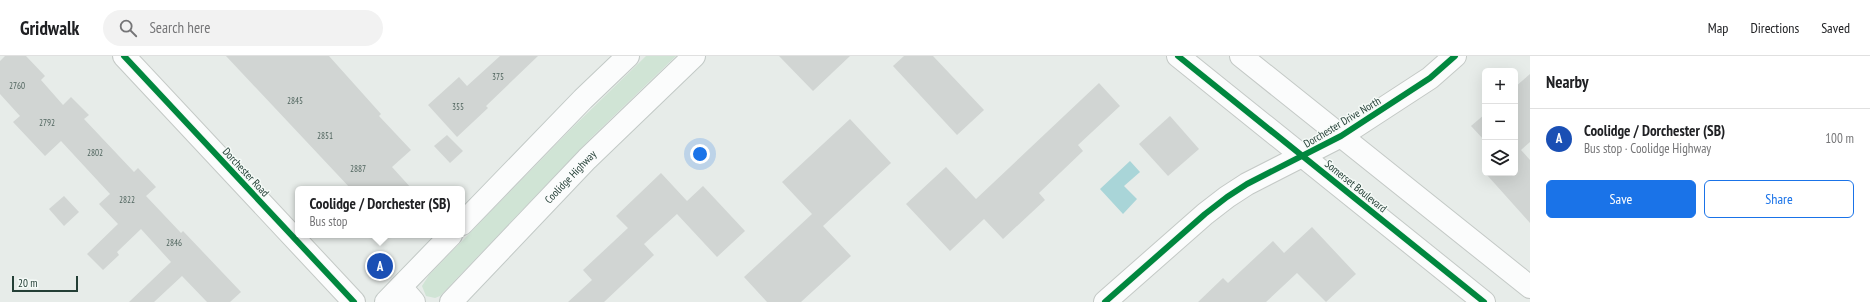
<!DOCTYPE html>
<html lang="en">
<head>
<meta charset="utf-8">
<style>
  :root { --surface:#fff; --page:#f2f2f2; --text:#202124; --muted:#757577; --line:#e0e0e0; --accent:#1a73e8 }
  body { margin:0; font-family:"PT Sans Narrow",sans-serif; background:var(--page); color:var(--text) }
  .controls { position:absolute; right:12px; top:12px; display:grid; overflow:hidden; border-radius:6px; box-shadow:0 4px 16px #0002 }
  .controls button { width:36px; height:36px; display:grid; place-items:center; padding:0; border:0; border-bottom:1px solid var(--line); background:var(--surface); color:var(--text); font:20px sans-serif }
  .scale { position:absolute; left:12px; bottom:10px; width:66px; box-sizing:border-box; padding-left:4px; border:2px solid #243f36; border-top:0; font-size:11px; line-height:14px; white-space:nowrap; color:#243f36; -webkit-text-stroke:3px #f5faf7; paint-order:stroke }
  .you { position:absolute; left:700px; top:98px; width:14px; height:14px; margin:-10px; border:3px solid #fff; border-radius:50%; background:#1a73e8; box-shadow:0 0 0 6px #1a73e833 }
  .badge { display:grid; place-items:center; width:26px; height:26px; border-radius:50%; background:var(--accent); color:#fff; font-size:13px; font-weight:700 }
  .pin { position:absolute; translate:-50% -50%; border:2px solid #fff; box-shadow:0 1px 4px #0006 }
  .popup { position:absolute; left:295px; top:130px; width:170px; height:52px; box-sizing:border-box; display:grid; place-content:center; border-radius:6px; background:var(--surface); filter:drop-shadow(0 1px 3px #0005); font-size:13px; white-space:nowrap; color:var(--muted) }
  .popup b { font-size:15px; color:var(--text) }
  .popup::after { content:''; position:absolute; left:50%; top:100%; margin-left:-8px; border:8px solid transparent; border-top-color:var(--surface) }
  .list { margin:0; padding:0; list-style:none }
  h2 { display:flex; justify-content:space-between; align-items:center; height:52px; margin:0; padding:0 16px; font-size:17px }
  h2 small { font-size:13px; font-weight:400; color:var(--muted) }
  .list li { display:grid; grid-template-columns:26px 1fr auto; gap:12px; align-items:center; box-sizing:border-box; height:60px; padding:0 16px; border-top:1px solid var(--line) }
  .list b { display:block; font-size:15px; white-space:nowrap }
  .list p { margin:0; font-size:13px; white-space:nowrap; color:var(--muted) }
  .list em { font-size:13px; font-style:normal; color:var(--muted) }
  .actions { display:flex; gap:8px; padding:12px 16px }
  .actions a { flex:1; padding:9px 0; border:1px solid var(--accent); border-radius:6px; text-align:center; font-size:14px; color:var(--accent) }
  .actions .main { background:var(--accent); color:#fff }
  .icon { flex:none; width:22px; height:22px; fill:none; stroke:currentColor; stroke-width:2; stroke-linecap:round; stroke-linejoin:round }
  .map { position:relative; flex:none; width:1530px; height:246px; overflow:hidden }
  header { display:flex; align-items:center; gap:24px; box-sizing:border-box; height:56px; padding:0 20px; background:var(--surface); border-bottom:1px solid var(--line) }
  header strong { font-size:19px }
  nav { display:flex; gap:22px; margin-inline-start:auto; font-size:14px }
  .search { width:280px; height:36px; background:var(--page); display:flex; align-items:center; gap:10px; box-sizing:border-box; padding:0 14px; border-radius:22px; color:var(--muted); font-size:15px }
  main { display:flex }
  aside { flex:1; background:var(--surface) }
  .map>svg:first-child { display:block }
  .green { fill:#d0e4d5 }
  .water { fill:#a9d5d8 }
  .building { fill:#d1d5d3 }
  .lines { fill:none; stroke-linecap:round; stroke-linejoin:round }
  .street-casing { stroke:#c4c9c6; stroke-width:24 }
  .secondary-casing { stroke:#c2c9c6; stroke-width:24 }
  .street { stroke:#fbfcfc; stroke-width:22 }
  .secondary { stroke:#fbfcfc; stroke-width:22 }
  .cycleway-casing { stroke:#f5faf7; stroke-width:8 }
  .cycleway { stroke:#00873e; stroke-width:6 }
  .labels { text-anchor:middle; stroke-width:3; stroke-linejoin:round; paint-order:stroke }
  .number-label { font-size:9px; fill:#4f645d }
  .street-label { font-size:11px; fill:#243f36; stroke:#f5faf7 }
</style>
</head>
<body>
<header>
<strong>Gridwalk</strong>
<div class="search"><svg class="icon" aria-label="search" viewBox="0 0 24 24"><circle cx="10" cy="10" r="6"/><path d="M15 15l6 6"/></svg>Search here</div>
<nav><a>Map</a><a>Directions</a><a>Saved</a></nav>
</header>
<main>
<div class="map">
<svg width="1530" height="246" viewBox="0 0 1530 246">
  <rect width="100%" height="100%" fill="#e7ece9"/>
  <path class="green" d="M646,0H676L592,81L440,240L435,242L426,240L422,230L429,219L572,72Z"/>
  <path class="water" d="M1130,105L1140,116L1124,130L1137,143L1123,158L1100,133Z"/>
  <g class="building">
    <path d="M5,0H26L45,20L41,24L63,49L71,41L89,59L84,63L134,116L138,112L156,131L146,140L181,177L183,175L241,236L230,246H207L182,220L154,246H129L171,206L141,173L117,196L119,199L103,214L87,198L118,168L99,148L110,138L61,85L45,100L13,66L20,60L0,38V5Z"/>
    <path d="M226,0H329L381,58L379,60L411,94L392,111L412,133H351Z"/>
    <path d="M500,0H538L486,50L488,52L457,81L428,49L459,21L467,30Z"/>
    <path d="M779,0H850L813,35Z"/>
    <path d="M904,0H933L984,54L957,79L893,10Z"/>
    <path d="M1530,18V86L1521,94L1530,104V167L1487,119L1490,117H1515V31Z"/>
    <path d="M1099,27L1120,50L1078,89L1083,95L1039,137L1045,144L1003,183L984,163L950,195L906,148L946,111L976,143Z"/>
    <path d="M1485,58V85L1471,70Z"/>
    <path d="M1170,60L1199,93L1168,120L1139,88Z"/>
    <path d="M850,63L891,107L823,170L851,200L801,246H767L744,221L812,158L782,126Z"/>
    <path d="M447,79L463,95L450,107L434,90Z"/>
    <path d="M661,117L687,145L703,130L745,175L717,201L677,158L644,188L654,199L604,246H568L592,224L583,214L628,172L616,160Z"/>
    <path d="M64,140L79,156L64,170L49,153Z"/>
    <path d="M1312,171L1356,218L1326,246L1297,217L1266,246H1198L1223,222L1228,227L1273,185L1284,197Z"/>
  </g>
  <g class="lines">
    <g class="street-casing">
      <g id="street">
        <path d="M124,0L354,246"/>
        <path d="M1178,0L1484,246"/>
        <path d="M1241,0L1530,231"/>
        <path d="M401,231L414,246"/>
        <path d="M1105,246L1205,158L1227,141L1247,128L1341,80L1430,22L1455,0"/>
      </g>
    </g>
    <g class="secondary-casing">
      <g id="secondary">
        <path d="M462,168L583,43L628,0"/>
        <path d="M386,246L451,179"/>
        <path id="s1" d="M451,246L587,103L694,0"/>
      </g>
    </g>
    <use href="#street" class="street"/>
    <use href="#secondary" class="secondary"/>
    <g class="cycleway-casing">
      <g id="cycleway">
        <path d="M124,0L354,246"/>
        <path d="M1178,0L1484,246"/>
        <path d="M1105,246L1205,158L1227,141L1247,128L1341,80L1430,22L1455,0"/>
      </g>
    </g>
    <use href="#cycleway" class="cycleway"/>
  </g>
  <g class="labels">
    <g class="number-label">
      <text x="498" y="24">375</text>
      <text x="17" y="33">2760</text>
      <text x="295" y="48">2845</text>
      <text x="458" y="54">355</text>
      <text x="47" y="70">2792</text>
      <text x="325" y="83">2851</text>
      <text x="95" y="100">2802</text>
      <text x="358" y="116">2887</text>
      <text x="127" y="147">2822</text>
      <text x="174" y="190">2846</text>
    </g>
    <g class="street-label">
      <text transform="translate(1342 66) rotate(-31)" y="4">Dorchester Drive North</text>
      <text transform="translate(246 116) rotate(47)" y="4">Dorchester Road</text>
      <text dy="4" stroke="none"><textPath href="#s1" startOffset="173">Coolidge Highway</textPath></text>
      <text transform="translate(1356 130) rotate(39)" y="4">Somerset Boulevard</text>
    </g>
  </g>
</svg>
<div class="controls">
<button>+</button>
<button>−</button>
<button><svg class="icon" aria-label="layers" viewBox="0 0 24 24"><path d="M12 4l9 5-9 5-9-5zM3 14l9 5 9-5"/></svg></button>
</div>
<div class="scale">20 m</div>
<div class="you"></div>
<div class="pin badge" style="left:380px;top:210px;background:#1a4fb4">A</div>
<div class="popup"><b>Coolidge / Dorchester (SB)</b>Bus stop</div>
</div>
<aside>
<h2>Nearby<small></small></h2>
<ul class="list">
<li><span class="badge" style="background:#1a4fb4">A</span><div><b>Coolidge / Dorchester (SB)</b><p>Bus stop · Coolidge Highway</p></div><em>100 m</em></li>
</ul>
<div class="actions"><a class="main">Save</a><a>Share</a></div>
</aside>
</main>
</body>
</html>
